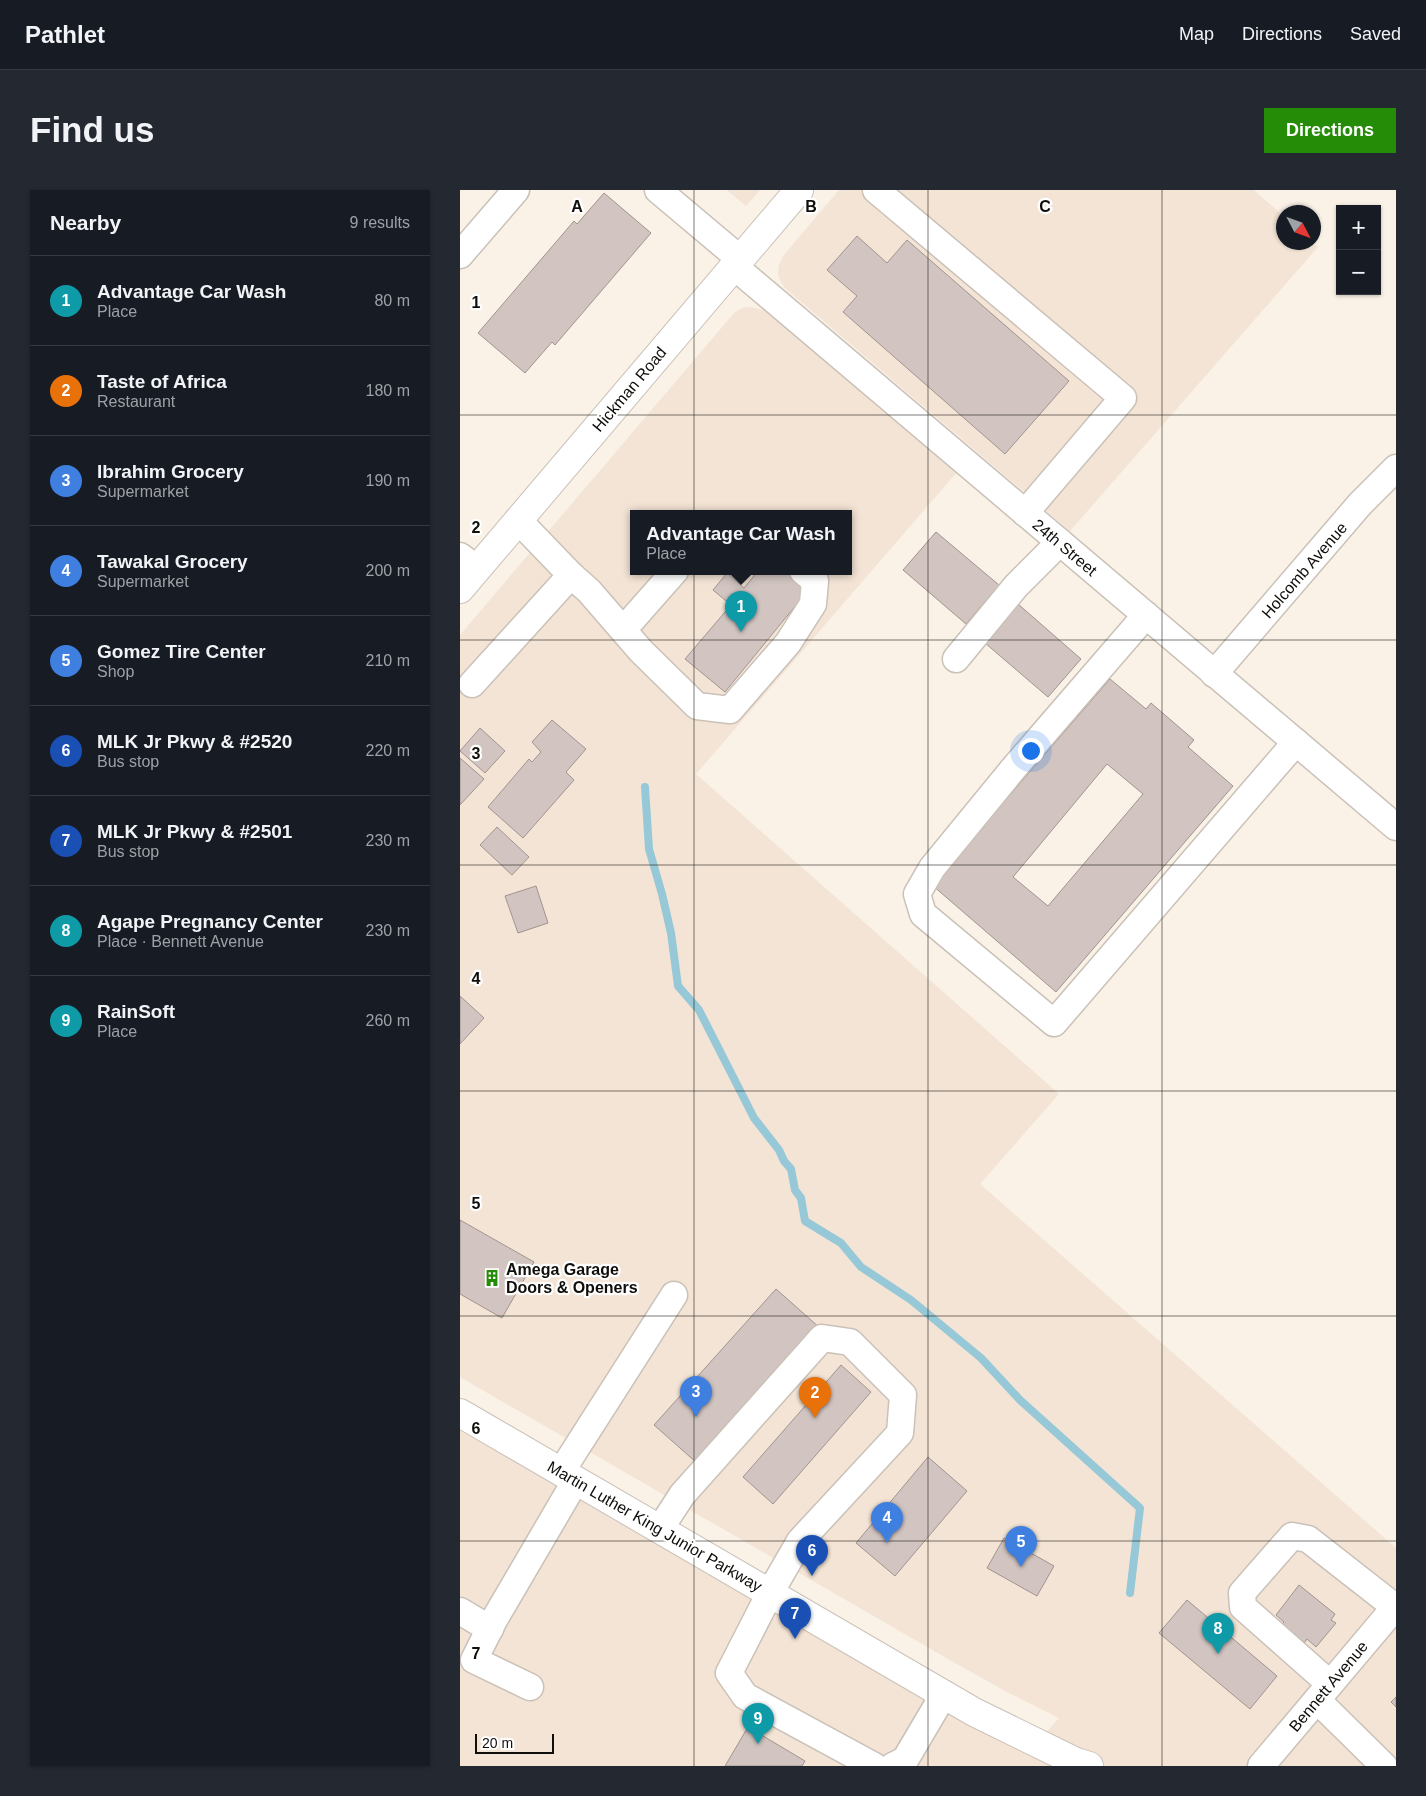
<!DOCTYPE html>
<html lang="en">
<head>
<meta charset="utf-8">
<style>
  :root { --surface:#171b24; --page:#242831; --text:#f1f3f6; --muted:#9ea1a6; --line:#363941; --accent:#258c08 }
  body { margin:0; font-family:Arial,sans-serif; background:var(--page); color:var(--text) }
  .controls { position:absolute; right:15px; top:15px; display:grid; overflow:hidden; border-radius:0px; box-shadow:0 1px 4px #0004 }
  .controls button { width:45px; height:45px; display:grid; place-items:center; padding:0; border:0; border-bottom:1px solid var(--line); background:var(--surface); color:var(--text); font:25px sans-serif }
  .compass { position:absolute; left:816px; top:15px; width:45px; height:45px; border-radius:50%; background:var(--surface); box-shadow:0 1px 4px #0004; rotate:131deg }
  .scale { position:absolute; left:15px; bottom:12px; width:79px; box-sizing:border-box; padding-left:5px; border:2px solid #100e0a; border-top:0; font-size:14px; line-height:18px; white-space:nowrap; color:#100e0a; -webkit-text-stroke:4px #fff; paint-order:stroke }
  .you { position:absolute; left:570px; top:560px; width:18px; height:18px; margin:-12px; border:4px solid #fff; border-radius:50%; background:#1a73e8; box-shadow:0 0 0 8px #1a73e833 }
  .badge { display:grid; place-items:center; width:32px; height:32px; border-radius:50%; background:var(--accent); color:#fff; font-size:16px; font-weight:700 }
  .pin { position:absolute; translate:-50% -41px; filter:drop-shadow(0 1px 2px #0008) }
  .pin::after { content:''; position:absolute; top:26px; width:18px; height:15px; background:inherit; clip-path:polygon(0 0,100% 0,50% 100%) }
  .popup { position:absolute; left:170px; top:320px; width:222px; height:65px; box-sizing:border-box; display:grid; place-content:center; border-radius:0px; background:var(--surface); filter:drop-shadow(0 1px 4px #0005); font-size:16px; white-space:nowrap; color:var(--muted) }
  .popup b { font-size:19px; color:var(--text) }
  .popup::after { content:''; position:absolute; left:50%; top:100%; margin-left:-10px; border:10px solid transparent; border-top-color:var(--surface) }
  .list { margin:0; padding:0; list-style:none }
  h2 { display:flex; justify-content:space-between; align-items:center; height:65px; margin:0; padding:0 20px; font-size:21px }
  h2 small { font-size:16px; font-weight:400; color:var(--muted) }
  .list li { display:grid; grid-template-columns:32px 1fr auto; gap:15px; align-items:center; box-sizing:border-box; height:90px; padding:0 20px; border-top:1px solid var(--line) }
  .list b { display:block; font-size:19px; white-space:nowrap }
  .list p { margin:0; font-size:16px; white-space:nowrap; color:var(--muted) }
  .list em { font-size:16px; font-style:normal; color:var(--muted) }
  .map { position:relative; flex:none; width:936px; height:1576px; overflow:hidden; border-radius:0px }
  header { display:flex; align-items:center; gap:30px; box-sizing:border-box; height:70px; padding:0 25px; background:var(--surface); border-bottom:1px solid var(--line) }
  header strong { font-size:24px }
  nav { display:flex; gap:28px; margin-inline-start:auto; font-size:18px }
  .intro { display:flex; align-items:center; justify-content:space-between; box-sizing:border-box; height:120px; padding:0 30px }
  h1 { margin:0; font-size:35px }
  .button { padding:12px 22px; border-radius:0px; background:var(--accent); color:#fff; font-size:18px; font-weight:700 }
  main { display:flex; gap:30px; padding:0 30px }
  aside { flex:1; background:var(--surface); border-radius:0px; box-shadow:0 1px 4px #0004 }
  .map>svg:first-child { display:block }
  .built { fill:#f3e4d5; fill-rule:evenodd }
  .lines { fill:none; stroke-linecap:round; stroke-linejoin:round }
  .stream { stroke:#96c8d7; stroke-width:8 }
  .building { fill:#d2c5c1; stroke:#a19490; fill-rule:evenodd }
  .minor-casing { stroke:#cac1b8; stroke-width:29 }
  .major-casing { stroke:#cac1b8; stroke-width:30 }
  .minor { stroke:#fff; stroke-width:26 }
  .major { stroke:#fff; stroke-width:28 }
  .grid { fill:none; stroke:#100e0a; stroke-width:1; stroke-opacity:0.55 }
  .labels { text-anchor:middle; stroke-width:4.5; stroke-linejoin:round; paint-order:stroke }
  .street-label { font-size:16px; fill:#100e0a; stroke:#fff }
  .poi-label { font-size:16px; font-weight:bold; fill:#100e0a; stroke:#fff; text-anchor:start }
  .grid-label { font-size:16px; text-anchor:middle; font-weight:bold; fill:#100e0a; stroke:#fff; stroke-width:4.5; stroke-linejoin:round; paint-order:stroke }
</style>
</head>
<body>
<header>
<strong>Pathlet</strong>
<nav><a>Map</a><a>Directions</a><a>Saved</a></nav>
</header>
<div class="intro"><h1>Find us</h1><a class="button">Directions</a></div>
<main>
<aside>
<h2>Nearby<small>9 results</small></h2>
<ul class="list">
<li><span class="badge" style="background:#0f9aa8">1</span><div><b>Advantage Car Wash</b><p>Place</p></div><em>80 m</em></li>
<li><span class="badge" style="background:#e8710a">2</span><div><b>Taste of Africa</b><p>Restaurant</p></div><em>180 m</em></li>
<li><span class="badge" style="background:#3f7fe0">3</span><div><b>Ibrahim Grocery</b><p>Supermarket</p></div><em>190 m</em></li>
<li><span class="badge" style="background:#3f7fe0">4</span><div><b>Tawakal Grocery</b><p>Supermarket</p></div><em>200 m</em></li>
<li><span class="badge" style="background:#3f7fe0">5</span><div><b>Gomez Tire Center</b><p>Shop</p></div><em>210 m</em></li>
<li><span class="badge" style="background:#1a4fb4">6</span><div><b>MLK Jr Pkwy &amp; #2520</b><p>Bus stop</p></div><em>220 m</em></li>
<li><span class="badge" style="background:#1a4fb4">7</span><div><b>MLK Jr Pkwy &amp; #2501</b><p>Bus stop</p></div><em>230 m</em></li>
<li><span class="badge" style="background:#0f9aa8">8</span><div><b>Agape Pregnancy Center</b><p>Place · Bennett Avenue</p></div><em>230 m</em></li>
<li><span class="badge" style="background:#0f9aa8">9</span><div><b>RainSoft</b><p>Place</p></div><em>260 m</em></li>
</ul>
</aside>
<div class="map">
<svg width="936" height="1576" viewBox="0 0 936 1576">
  <rect width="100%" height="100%" fill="#faf1e7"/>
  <g class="built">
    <path d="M267,0H300L286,16Z"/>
    <path d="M379,0H794L823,26L824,52L853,53L858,57L610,341L326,99L321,92L318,84L319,75L323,66Z"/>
    <path d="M290,117L304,120L497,282L236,584L599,904L520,994L936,1358V1576H0V1223L577,1553L599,1528L547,1502L495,1473L0,1187V445L275,122L282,118ZM174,323H388V381H174Z"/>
  </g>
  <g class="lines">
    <path class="stream" d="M185,597L189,659L202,704L211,743L218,796L239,820L294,928L319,960L324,971L331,979L335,1000L341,1008L345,1031L381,1053L401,1077L451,1110L521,1168L560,1210L680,1318L670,1403"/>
  </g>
  <g class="building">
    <path d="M144,3L191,43L95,155L92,152L65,183L18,143L114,31L117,34Z"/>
    <path d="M397,46L427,73L447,50L609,191L545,264L383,122L397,106L367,80Z"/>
    <path d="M476,342L539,395L506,434L443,380Z"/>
    <path d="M298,381H329L350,398L265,502L225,469L271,415L253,400L267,383L284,398Z"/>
    <path d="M558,414L621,469L588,507L525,453Z"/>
    <path d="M650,489L686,519L691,513L734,550L728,557L773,596L596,802L472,695ZM647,574L683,604L588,716L553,687Z"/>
    <path d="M92,530L126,559L106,582L114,590L63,648L28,617L69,569L72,572L81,562L72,552Z"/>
    <path d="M20,538L45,561L25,583L0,561Z"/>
    <path d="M0,568L24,589L0,615Z"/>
    <path d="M37,637L69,667L52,685L20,655Z"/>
    <path d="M76,696L88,733L58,743L45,706Z"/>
    <path d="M0,806L24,828L0,854Z"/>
    <path d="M0,1030L74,1072L42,1128L0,1104Z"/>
    <path d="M316,1099L360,1138L238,1274L194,1235Z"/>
    <path d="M381,1175L411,1202L313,1314L283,1287Z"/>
    <path d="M468,1267L507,1301L435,1386L396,1353Z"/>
    <path d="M544,1348L594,1376L577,1406L527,1378Z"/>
    <path d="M839,1395L875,1424L871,1430L876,1433L856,1457L847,1449L842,1456L818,1438L824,1432L816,1425Z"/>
    <path d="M727,1410L817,1486L790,1519L699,1443Z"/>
    <path d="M936,1507V1517L931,1512Z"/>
    <path d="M288,1537L345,1571L342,1576H265Z"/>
  </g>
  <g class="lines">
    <g class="minor-casing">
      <g id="minor">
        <path d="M198,0L280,69"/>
        <path d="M416,0L663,208L565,323"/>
        <path d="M0,65L56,0"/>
        <path d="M274,76L936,637"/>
        <path d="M58,330L111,385L129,401L181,461L237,516L270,520L328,453L353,414L355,391L343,381"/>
        <path d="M0,366L17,379"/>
        <path d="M686,425L553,579L472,678L457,704L463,724L594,833L836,552"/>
        <path d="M163,440L215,381"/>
        <path d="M496,469L556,396L600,352"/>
        <path d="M754,484L900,314L936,278"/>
        <path d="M12,494L111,385"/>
        <path d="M101,1282L214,1105"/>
        <path d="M200,1339L222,1305L362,1148L390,1152L443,1205L440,1243L340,1351L310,1403L269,1483L285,1506L414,1576"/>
        <path d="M0,1421L30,1439"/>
        <path d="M870,1494L783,1417L782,1403L832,1346L848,1349L935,1417"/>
        <path d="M70,1497L14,1470L34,1430L116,1290"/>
        <path d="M857,1510L924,1576"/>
        <path d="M433,1576L445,1570L484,1504"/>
        <path d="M801,1576L936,1416"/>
      </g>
    </g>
    <g class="major-casing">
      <g id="major">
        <path d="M0,399L339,0"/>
        <path d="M0,1223L514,1522L616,1572L629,1576"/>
      </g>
    </g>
    <use href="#minor" class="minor"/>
    <use href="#major" class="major"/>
  </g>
  <path class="grid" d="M234,0V1576M468,0V1576M702,0V1576M0,225H936M0,450H936M0,675H936M0,901H936M0,1126H936M0,1351H936"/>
  <defs>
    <g id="building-bare" transform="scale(1.35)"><path d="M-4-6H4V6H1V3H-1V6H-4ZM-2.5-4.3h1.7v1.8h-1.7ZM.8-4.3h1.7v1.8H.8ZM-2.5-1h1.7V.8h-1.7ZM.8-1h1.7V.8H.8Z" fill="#258c08" stroke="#fff" stroke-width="2.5" paint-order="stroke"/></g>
  </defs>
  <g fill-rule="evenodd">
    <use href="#building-bare" x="32" y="1088"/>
  </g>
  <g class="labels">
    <g class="street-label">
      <text transform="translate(169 199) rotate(-50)" y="6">Hickman Road</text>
      <text transform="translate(605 357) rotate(40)" y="6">24th Street</text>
      <text transform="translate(844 380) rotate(-49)" y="6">Holcomb Avenue</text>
      <text transform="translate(195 1336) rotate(30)" y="6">Martin Luther King Junior Parkway</text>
      <text transform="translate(868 1496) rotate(-50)" y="6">Bennett Avenue</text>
    </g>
    <g class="poi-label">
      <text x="46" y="1085">Amega Garage<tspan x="46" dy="18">Doors &amp; Openers</tspan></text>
    </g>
  </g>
  <g class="grid-label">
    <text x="117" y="22">A</text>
    <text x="351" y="22">B</text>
    <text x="585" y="22">C</text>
    <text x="16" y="118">1</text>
    <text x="16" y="343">2</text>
    <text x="16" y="569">3</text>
    <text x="16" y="794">4</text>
    <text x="16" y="1019">5</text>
    <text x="16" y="1244">6</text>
    <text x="16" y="1469">7</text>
  </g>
</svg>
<div class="controls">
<button>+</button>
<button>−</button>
</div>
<svg class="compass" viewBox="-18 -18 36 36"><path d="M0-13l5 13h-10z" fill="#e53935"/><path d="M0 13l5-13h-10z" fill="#9ea1a6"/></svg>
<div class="scale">20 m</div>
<div class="you"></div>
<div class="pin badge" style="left:281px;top:442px;background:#0f9aa8">1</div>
<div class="popup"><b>Advantage Car Wash</b>Place</div>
<div class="pin badge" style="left:355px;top:1228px;background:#e8710a">2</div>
<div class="pin badge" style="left:236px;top:1227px;background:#3f7fe0">3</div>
<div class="pin badge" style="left:427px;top:1353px;background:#3f7fe0">4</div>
<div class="pin badge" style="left:561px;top:1377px;background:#3f7fe0">5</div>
<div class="pin badge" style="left:352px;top:1386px;background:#1a4fb4">6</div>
<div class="pin badge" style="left:335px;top:1449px;background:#1a4fb4">7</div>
<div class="pin badge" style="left:758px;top:1464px;background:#0f9aa8">8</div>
<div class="pin badge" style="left:298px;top:1554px;background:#0f9aa8">9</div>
</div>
</main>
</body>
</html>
